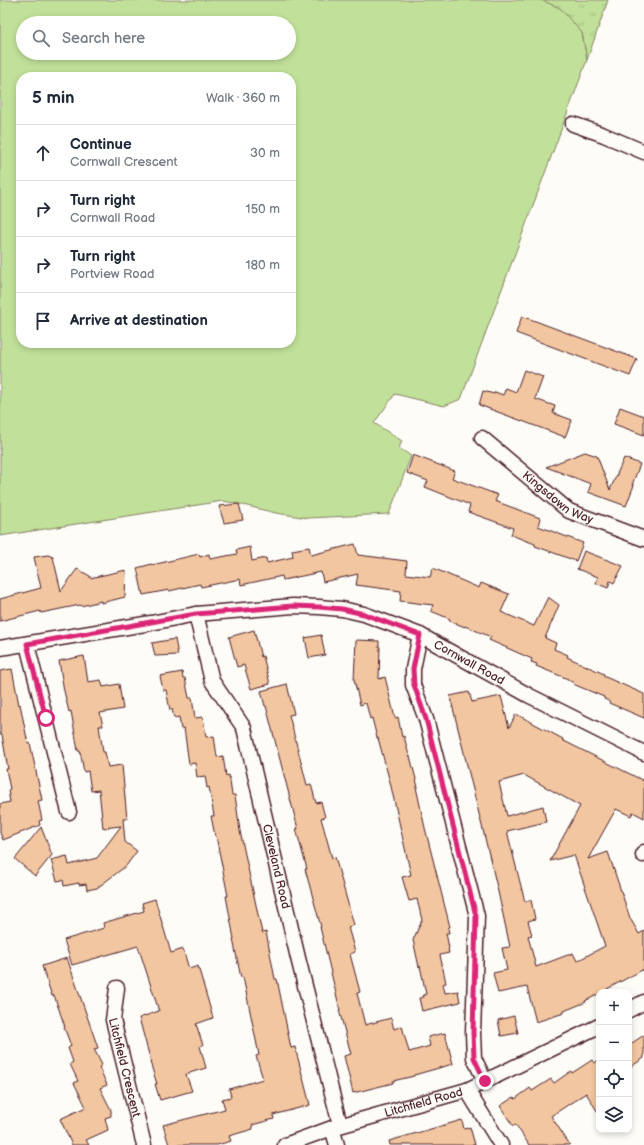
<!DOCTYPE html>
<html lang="en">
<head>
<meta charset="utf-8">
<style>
  :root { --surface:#fff; --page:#f6f6f7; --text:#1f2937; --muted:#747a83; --line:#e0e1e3 }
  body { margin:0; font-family:"Balsamiq Sans",sans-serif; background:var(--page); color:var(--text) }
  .controls { position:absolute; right:12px; bottom:12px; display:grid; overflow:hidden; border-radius:8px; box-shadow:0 2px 6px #0003 }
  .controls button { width:36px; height:36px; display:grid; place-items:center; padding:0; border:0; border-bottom:1px solid var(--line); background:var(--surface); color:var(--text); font:20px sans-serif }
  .stop { position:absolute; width:12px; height:12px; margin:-9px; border:3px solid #db2777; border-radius:50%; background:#fff }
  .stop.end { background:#db2777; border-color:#fff; box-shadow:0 1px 4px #0008 }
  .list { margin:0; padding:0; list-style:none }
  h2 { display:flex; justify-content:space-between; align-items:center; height:52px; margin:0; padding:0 16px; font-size:17px }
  h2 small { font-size:13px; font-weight:400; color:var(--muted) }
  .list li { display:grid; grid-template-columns:26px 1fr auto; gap:12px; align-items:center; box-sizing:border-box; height:56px; padding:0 16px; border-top:1px solid var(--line) }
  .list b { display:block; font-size:15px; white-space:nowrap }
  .list p { margin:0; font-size:13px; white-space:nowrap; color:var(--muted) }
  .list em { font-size:13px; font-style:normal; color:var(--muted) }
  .icon { flex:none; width:22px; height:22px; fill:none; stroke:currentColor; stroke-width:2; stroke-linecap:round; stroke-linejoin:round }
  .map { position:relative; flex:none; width:644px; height:1145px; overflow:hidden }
  .search { position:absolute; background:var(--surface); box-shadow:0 2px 6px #0003; left:16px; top:16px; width:280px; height:44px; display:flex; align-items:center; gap:10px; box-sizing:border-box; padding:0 14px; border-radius:22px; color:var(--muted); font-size:15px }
  .panel { position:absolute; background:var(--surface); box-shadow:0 2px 6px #0003; left:16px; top:72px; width:280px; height:276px; border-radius:16px }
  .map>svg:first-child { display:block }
  .grass { fill:url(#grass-tufts); stroke:#868062 }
  .green { fill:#c1e19a; stroke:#868062; fill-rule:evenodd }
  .building { fill:#f1c6a0; stroke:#4a1f2b; fill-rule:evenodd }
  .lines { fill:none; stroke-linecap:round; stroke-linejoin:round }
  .minor-casing { stroke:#4a1f2b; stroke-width:17 }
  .minor { stroke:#fdfcf7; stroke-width:14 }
  .route { stroke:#db2777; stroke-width:5 }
  .labels { text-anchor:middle; stroke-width:4; stroke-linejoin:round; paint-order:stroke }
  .street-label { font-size:12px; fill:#4a1f2b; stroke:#fdfcf7 }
</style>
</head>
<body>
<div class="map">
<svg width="644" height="1145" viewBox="0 0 644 1145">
  <defs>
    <pattern id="grass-tufts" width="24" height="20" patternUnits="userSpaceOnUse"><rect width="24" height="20" fill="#c1e19a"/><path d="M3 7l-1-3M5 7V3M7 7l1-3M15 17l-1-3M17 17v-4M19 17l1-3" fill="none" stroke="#a7c185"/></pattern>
  </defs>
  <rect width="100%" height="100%" fill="#fdfcf7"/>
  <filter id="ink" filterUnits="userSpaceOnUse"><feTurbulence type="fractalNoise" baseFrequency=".025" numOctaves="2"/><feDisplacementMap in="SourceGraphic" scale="8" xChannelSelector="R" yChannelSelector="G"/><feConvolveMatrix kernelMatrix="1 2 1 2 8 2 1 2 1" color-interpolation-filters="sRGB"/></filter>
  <g filter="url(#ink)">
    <path class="grass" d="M541,0H608L587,60L582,33Z"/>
    <path class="green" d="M0,0H541L560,8L582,33L587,60L461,399L444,406L395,394L374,423L402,441L399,448L411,456L389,514L308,518L276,513L239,504L223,501L0,536ZM23,23H289V53H23ZM21,77H291V343H21Z"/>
    <g class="building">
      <path d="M522,316L637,359L630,376L516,333Z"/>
      <path d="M524,370L543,377L535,399L555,406L553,413L572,420L565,437L479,405L483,391L494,394L495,392L503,395L506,388L516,392Z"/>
      <path d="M620,407L644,416V435L614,424Z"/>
      <path d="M585,452L597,456L610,490L624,458L640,464L632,485H634L626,506L588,492L591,484L546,467Z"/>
      <path d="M413,455L455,471L452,478L498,495L495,501L540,518L538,526L583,543L576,561L535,546V544L511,535L513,528L468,512L470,505L425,487L428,481L407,473Z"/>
      <path d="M239,504L243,520L224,523L219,506Z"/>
      <path d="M355,544L358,555L407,561L406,574L430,577L433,568L479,588L481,583L509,594L501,612L534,626L548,597L559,605L545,638L556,643L554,649L568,655L567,657L604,674L603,676L644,694V718L609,703V701L604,699V697L573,684L574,683L568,680V679L536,666L537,664L531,662L532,659L489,640L491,637L465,626V627L450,621V619L431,611L433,605L400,601L401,591L356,585L358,574L323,582L321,572L283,580L282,576L241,585L240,579L201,587L200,584L169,591V590L143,595L137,568L152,564V565L199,554L200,557L209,554L210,559L237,554L236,550L250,547L252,561L266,558L267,563L293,557L292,550L309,547L311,555Z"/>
      <path d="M584,551L623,566L614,583L610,581L608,588L596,583L598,577L577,569Z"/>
      <path d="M48,555L53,557L61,591L77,569L90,576V578L126,570L125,597L101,603V601L81,606L80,605L41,613L40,611L0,621V599L41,588L34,557Z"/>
      <path d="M254,630L261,657L263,656L270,684L251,689L244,665L237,667L229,637Z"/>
      <path d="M321,635L325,655L309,658L305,638Z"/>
      <path d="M175,639L178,655L155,656L152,643Z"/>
      <path d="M356,640L379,641V647H380L379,679L385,677L395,718L398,717L402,737L404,736L409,756H410L418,787H416L425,828L450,927L448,928L449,933H446L449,948L448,949L449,953L440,955L446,983L443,984L445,993L458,991L460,1002L422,1011L419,998L424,997L423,995L426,994L420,966L419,967L413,940L422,920L417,899L409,901L402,877L411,875L390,782L378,738H377L372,718L370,719L366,703L360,705L354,679Z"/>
      <path d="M84,656L88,682L101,680L103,687L119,684L123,709L100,713L103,726H99L103,752H105L108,767L122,765L127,819H123L125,842L137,851L126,866L97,888L87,890L86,884L79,885V883L64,886L63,880L57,881L51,860L67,856L69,865L97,858L121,826L103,828L99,790L91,791L88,771L84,772L80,751H78L71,711L69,712L64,691L59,661Z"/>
      <path d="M12,669L19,705L20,704L28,744L30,743L42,800L38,801L42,820L39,821L40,825L3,840L0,833V804L10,802L8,790L10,789L6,769H8L2,735H0V671Z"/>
      <path d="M182,672L183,678H185L189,698H192L195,718L203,717L206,737L214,736L217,757L223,756L226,776L229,775L232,795H235L240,831L262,933L266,932L275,979H277L291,1048L295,1047L310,1105L273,1115L274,1119L252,1125L253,1129L229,1136L231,1141L217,1145H169L163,1125L225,1109L222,1099L231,1097L229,1089L263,1079L256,1056L259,1055L243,977L241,978L233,939H234L226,896H228L216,836H215L211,816H214L209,787L207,788L205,776L197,777L195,763L189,764L184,728L181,729L179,717L174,718L172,709L170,710L166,690H163L160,676Z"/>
      <path d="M287,684L294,714L289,715L307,785L311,784L316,803L321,802L325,817L321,818L332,858L335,857L354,925L348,927L355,952L350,954L360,992L357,993L365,1025L391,1018L394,1029L402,1026L409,1052L430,1046L428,1037L445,1033L453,1064L414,1075V1076L393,1081V1083L353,1093L344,1056L351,1054L339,1010H340L320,927H321L305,869H307L296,829H298L266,706H265L261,691Z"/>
      <path d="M469,692L472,702L501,696L509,728L516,714L563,739L562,740L644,781V818L633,812L631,816L616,809L588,859L608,852L630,918L639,934L644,931V969L607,989L608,990L604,992H599V994L585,1001L586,1002L564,1011V1013L536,1022L527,987L498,993L493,973L507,970L502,948L510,947L497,887L450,696ZM524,775L580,806L550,861L574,855L605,946L577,961L573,953L536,967L528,936L532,935L528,921L535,919L531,900L525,902L507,831L546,822L543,806L507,816L499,782Z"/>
      <path d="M41,827L52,855L35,876L15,859Z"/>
      <path d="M155,899L171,953L183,949L189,969L198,966L213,1018L196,1024L203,1045L200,1046L206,1068L186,1074L192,1091L160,1100L155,1084H157L150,1062H151L139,1018L159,1011L138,946L72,965L64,940L104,928L103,923L144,911L142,903Z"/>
      <path d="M67,958L98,1048L94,1049L102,1065L99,1067L107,1085L100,1088L111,1110V1116L105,1118L108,1130L86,1140L89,1145H72L60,1119L86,1107L74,1083L78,1081L70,1064L73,1062L68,1048L71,1046L64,1027H65L54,995L52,996L42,966Z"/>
      <path d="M514,1016L518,1033L501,1036L498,1020Z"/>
      <path d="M644,1035V1058L629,1068V1045Z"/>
      <path d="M592,1060L594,1063L599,1060V1114L586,1093L551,1116L570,1145H529L516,1125L513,1126L500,1106L514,1097L515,1099L530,1088L532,1091L551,1079L554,1083L571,1071L572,1073Z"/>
      <path d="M462,1120L464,1129L470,1127L475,1145H390L389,1141Z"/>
    </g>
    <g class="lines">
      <g class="minor-casing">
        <g id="minor">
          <path d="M573,124L604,135L644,152"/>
          <path id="s1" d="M482,438L569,511L644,539"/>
          <path id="s2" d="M196,614L212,681L244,728L298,958L340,1125"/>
          <path d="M420,635L413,669V685L426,719L477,916L473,1033L474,1058L485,1081"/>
          <path d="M27,644L69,812"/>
          <path id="s3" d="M0,648L151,623L196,614L293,606L319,607L342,609L364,614L420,635L528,695L644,753"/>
          <path d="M643,855L644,852"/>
          <path id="s4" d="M117,988L113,1020L144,1145"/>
          <path d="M629,1010L644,1002"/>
          <path d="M467,1090L501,1145"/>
          <path d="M332,1128L337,1145"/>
          <path id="s5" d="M285,1145L332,1128L467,1090L599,1026"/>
        </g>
      </g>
      <use href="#minor" class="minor"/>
    </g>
  </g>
  <g class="lines" filter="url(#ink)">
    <path class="route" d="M46,718L27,644L196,614L293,606L319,607L342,609L364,614L420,635L413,669L414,685L426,719L476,916L473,1033L474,1058L485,1081"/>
  </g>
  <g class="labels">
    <g class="street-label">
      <text dy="4" stroke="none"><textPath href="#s1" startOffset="97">Kingsdown Way</textPath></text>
      <text dy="4" stroke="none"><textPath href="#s3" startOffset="484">Cornwall Road</textPath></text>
      <text dy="4" stroke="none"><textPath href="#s2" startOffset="268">Cleveland Road</textPath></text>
      <text dy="4" stroke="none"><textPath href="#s4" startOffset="81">Litchfield Crescent</textPath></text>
      <text dy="4" stroke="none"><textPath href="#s5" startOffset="145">Litchfield Road</textPath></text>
    </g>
  </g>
</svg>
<div class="controls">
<button>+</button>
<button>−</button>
<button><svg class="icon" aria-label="locate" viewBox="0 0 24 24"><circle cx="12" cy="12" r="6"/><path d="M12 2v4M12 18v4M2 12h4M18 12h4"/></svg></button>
<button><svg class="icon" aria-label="layers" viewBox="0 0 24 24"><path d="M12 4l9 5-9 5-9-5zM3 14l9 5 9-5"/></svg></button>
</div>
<div class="stop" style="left:46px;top:718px"></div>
<div class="stop end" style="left:485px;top:1081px"></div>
<div class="search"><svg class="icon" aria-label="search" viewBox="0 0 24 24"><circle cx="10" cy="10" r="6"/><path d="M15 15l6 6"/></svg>Search here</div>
<section class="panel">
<h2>5 min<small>Walk · 360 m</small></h2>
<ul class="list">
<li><svg class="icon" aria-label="ahead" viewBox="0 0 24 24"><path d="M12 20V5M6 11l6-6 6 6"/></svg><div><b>Continue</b><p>Cornwall Crescent</p></div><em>30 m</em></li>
<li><svg class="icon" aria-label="right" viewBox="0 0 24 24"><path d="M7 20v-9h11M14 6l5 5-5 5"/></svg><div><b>Turn right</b><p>Cornwall Road</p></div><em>150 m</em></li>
<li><svg class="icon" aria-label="right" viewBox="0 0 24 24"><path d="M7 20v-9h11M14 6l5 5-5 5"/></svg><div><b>Turn right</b><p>Portview Road</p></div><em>180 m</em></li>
<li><svg class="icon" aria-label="arrive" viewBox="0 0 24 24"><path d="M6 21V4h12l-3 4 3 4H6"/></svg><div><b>Arrive at destination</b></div></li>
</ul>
</section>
</div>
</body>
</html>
